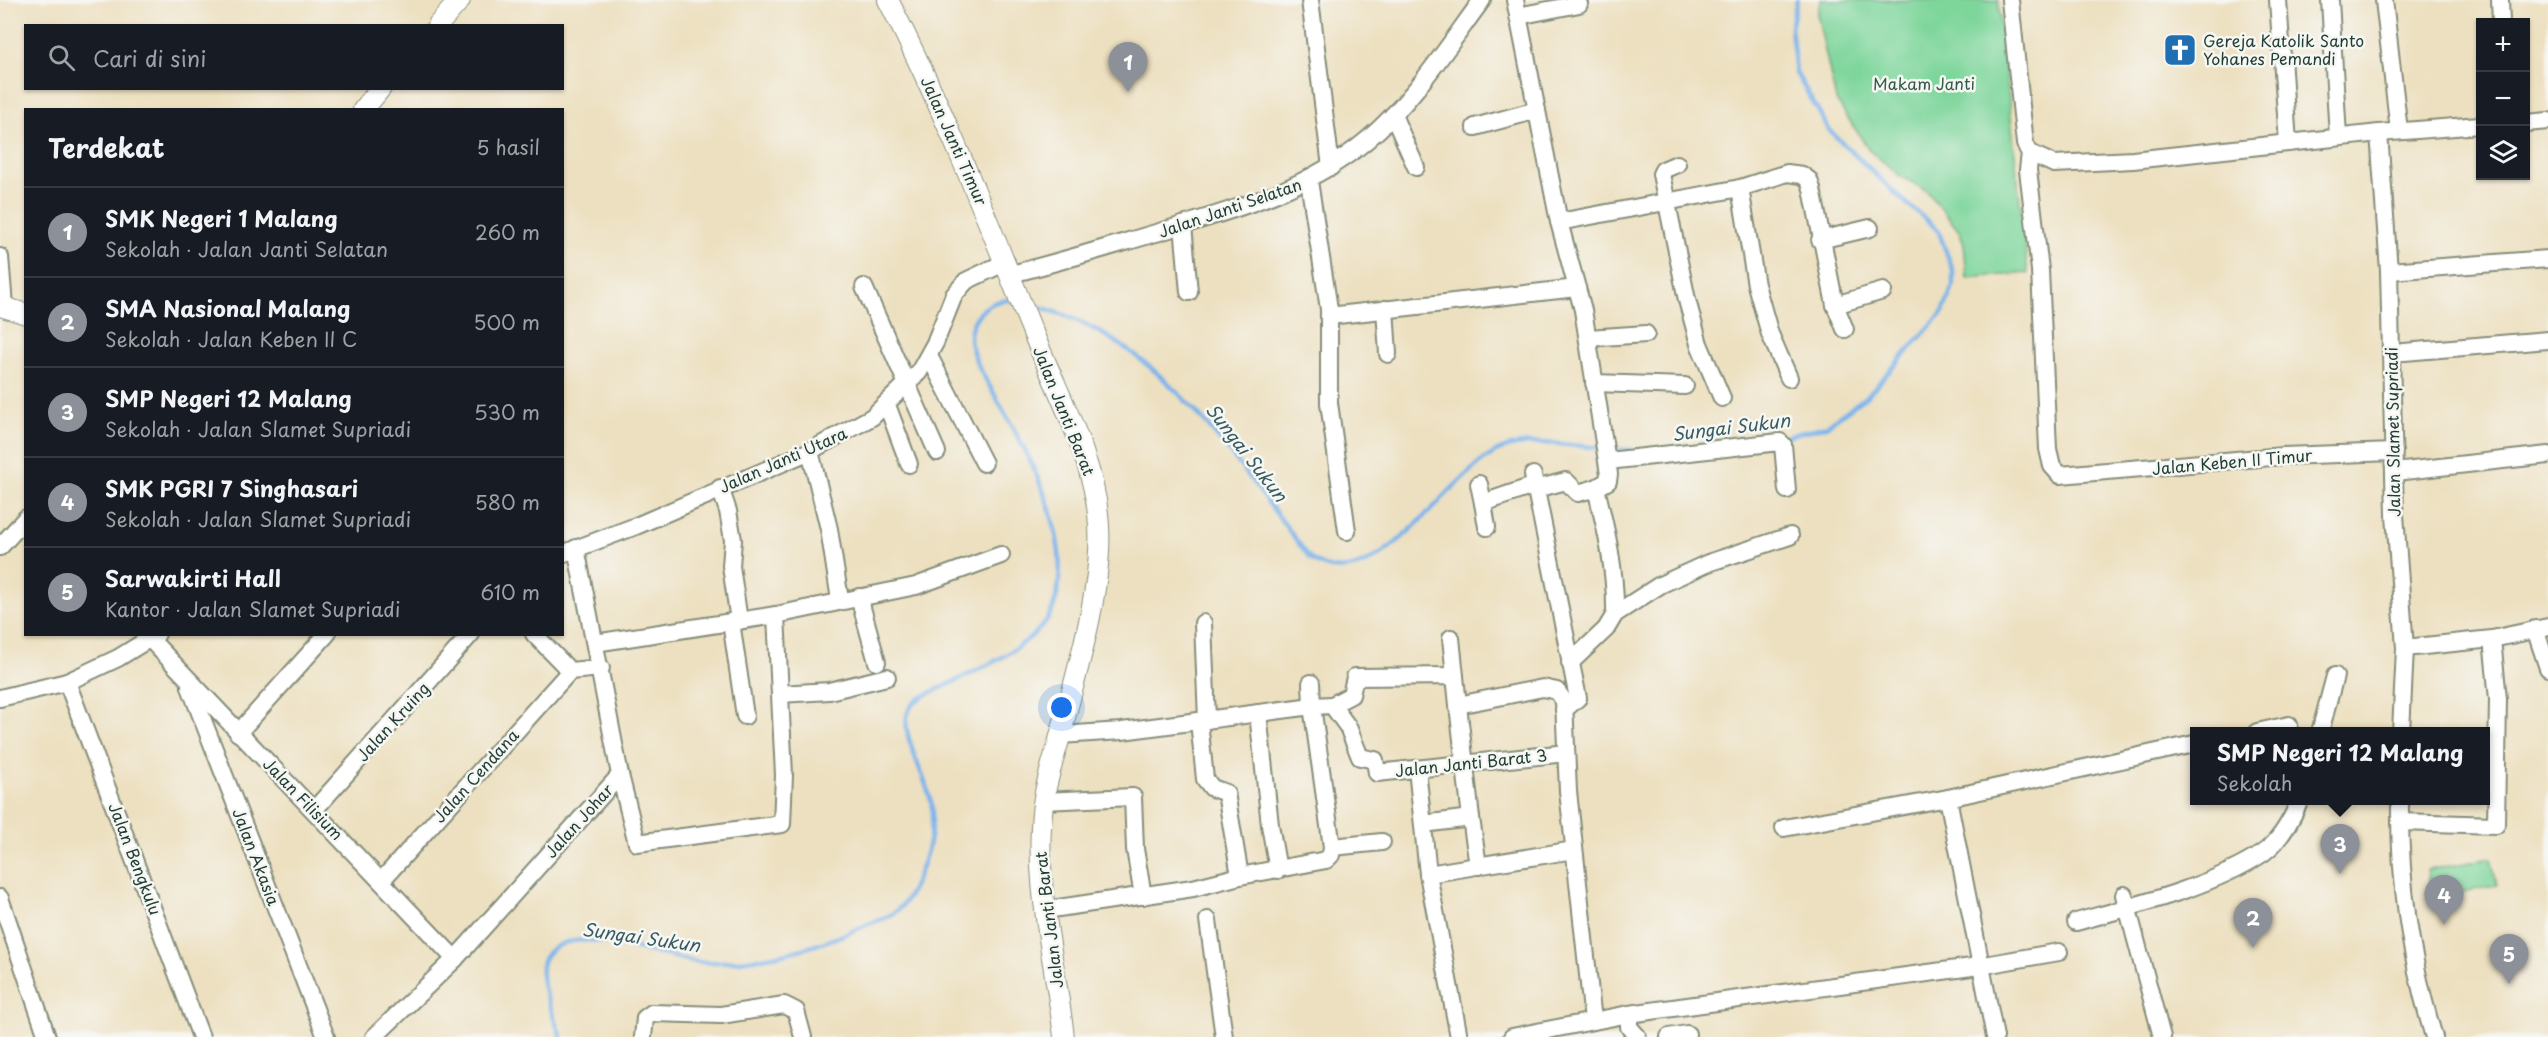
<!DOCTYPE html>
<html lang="id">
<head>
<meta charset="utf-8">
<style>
  :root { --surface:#171b24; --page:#242831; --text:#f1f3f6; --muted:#9ea1a6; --line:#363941; --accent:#8c9099 }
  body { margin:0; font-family:"Playpen Sans",sans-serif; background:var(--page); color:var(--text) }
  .controls { position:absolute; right:18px; top:18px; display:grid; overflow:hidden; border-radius:0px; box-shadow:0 2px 4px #0004 }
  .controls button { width:54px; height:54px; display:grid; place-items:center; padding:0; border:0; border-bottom:2px solid var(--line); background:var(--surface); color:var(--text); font:30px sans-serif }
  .you { position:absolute; left:1062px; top:708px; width:21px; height:21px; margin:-15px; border:4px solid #fff; border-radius:50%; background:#1a73e8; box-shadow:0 0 0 9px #1a73e833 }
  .badge { display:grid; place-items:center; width:39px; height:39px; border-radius:50%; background:var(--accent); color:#fff; font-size:20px; font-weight:700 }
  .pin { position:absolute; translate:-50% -50px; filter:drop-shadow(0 2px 3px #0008) }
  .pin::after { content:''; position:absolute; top:32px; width:21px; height:18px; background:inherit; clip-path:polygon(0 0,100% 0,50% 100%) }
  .popup { position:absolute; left:2190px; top:727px; width:300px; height:78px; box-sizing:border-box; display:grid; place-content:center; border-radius:0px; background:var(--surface); filter:drop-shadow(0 2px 4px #0005); font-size:20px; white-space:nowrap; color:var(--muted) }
  .popup b { font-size:22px; color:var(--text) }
  .popup::after { content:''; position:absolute; left:50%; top:100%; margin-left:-12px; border:12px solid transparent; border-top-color:var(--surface) }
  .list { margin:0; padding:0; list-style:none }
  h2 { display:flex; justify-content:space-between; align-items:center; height:78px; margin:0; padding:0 24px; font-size:26px }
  h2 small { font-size:20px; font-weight:400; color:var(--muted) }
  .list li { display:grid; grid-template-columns:39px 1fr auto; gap:18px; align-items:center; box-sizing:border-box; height:90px; padding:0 24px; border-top:2px solid var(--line) }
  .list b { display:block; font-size:22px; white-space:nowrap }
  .list p { margin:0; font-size:20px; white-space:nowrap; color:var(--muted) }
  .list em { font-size:20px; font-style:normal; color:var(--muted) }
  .icon { flex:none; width:33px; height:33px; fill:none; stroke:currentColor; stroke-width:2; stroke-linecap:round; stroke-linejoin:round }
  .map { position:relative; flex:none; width:2548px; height:1037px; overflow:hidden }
  .search { position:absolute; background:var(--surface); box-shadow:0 2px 4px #0004; left:24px; top:24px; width:540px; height:66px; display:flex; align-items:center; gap:15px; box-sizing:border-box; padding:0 21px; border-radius:0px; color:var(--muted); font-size:22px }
  .panel { position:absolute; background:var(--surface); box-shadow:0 2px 4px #0004; left:24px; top:108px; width:540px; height:528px; border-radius:0px }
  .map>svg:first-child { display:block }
  .green { fill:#7ed69b; stroke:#4e8a68; stroke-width:1.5 }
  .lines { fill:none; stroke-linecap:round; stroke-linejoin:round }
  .stream { stroke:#7bb4eb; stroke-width:4.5 }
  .minor-casing { stroke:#868e7a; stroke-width:20 }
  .tertiary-casing { stroke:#868e7a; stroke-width:22 }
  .minor { stroke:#fff; stroke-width:16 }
  .tertiary { stroke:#fff; stroke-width:20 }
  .labels { text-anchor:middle; stroke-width:5; stroke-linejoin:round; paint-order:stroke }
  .poi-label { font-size:16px; fill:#1f3d34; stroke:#f6f6f2; text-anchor:start }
  .park-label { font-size:16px; fill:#325c49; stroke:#f6f6f2 }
  .street-label { font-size:16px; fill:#1f3d34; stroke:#f6f6f2 }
  .water-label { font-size:18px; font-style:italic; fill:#365b62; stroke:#f6f6f2 }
</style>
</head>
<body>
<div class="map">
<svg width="2548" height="1037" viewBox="0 0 2548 1037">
  <rect width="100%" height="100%" fill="#f6f6f2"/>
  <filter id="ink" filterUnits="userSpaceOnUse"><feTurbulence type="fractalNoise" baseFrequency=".0167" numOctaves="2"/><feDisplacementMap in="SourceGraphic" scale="12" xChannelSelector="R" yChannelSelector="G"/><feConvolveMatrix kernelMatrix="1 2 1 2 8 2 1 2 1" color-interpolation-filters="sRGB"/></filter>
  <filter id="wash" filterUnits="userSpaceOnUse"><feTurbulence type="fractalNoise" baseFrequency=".008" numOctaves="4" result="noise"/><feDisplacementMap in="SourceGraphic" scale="24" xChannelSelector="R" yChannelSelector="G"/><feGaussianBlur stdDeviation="1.35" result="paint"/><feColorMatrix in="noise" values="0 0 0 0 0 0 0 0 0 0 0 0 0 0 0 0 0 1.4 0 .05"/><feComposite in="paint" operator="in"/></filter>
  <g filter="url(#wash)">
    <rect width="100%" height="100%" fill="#ede0c0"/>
    <g class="green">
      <path d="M1821,0H1998L2028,273L1967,278L1964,244L1959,231L1927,191L1900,176L1869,150L1836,100L1817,14Z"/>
      <path d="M2491,858L2497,885L2433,898L2427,870Z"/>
    </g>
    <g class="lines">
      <g class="stream">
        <path d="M1027,304C1160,333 1232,458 1310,558C1374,608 1448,471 1502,449C1530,437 1571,446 1602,448"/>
        <path d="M1780,438L1826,426L1867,396L1943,312L1953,286V270L1938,230L1896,194L1830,131L1796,73L1791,28L1797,0"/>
        <path d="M1610,449L1632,450"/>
        <path d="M561,1037C555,1019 535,976 544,959C566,916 666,960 700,962C757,964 815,949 866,925C875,921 888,918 895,912C906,904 912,890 917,878C927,856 933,832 932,808C931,783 895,730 910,708C912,704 917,701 920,698C958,678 1037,650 1053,608C1077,543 1032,461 1001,406C991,387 976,367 971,345C965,321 989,296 1013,301"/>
      </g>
    </g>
  </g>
  <g filter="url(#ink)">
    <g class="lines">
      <g class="minor-casing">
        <g id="minor">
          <path d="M1310,0L1331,167"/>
          <path d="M1515,0L1559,222L1583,310L1609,474L1608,481L1596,488C1606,529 1616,571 1615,614"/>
          <path d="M2010,0L2025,144L2030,153L2054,164L2133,160L2379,133L2480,125"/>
          <path d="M2278,0L2288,143"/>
          <path d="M2330,0L2338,137"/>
          <path d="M2384,0L2399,131"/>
          <path d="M2500,0L2501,22"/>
          <path d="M1518,16L1579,4"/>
          <path d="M1393,115L1416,167"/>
          <path d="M2526,123L2548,121"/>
          <path d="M1475,127L1537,110"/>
          <path d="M2379,133L2389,271L2395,515L2405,648L2401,732"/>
          <path d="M2030,153L2028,170L2040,270L2048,449L2052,466L2060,475L2283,456L2394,452"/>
          <path d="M1677,164L1663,170L1661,174L1687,300L1699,344L1722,398"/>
          <path d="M1309,181L1329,309V403L1347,531"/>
          <path d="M1740,188L1756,285L1770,334L1789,378"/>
          <path d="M1559,222L1740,188L1787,173L1802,175L1809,180L1812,189L1835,305L1883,291"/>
          <path d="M1183,225L1189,292"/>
          <path d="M1820,240L1870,228"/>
          <path d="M0,257L4,306"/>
          <path d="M2389,271L2548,259"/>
          <path d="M1011,274C1060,262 1108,247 1156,233C1230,211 1306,191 1367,140C1413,101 1446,49 1482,0"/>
          <path d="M864,287L937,452"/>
          <path d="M1835,305L1845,329"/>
          <path d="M1385,309L1388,354"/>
          <path d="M1329,316L1577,288"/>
          <path d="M1588,338L1646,334"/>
          <path d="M2392,353L2548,340"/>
          <path d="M929,356L984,463"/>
          <path d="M1594,383L1685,386"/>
          <path d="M887,405L909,464"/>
          <path d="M810,451L829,529L840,600"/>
          <path d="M1608,461L1780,442L1783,445L1787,490"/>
          <path d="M2395,472L2548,455"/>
          <path d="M1533,475L1578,698L1564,710"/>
          <path d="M1479,484L1483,503"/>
          <path d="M720,488L728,511L733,540L731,566L739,621"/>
          <path d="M1536,489L1566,481L1578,493L1596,488"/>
          <path d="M1487,527L1483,503L1536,485"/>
          <path d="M0,547L26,518"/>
          <path d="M562,554L636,526L810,451L872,417L919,372L935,343L954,295L966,281L1006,262"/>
          <path d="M859,597L877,662"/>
          <path d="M731,622L745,716"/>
          <path d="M1203,623L1207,720"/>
          <path d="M2535,629L2548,668"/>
          <path d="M534,634L570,671L601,668"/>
          <path d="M1451,638L1455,676"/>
          <path d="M150,639L455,959"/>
          <path d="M595,643L776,615"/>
          <path d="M2405,648L2492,639L2548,627"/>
          <path d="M1570,663L1606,629L1615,614L1660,585L1708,563L1790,536"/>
          <path d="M67,682L201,1037"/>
          <path d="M190,687L326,1037"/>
          <path d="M780,694L829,691L887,677"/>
          <path d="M0,698L67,682L118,658L157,634"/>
          <path d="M1332,705L1351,695L1355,677L1455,676L1458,705"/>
          <path d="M1258,713L1270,825L1278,870"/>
          <path d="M1199,721L1205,779L1212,788L1226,793L1240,876"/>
          <path d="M2257,732L2289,725"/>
          <path d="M2320,732L2335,676"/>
          <path d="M238,733L327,634"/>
          <path d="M1060,735L1122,731L1312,706L1311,683"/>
          <path d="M1417,769L1428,874L1459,1037"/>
          <path d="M620,775L637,843L782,824L784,775L776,615L916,586L1001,555"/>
          <path d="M2400,800C2399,879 2411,962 2434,1037"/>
          <path d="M1043,801L1133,797L1135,849L1143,896"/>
          <path d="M314,810L471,634"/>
          <path d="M1471,818L1458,705L1543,688L1557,691L1564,701L1568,791L1593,1021"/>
          <path d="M2400,822L2496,825L2498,699L2492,639"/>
          <path d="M1423,824L1471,818L1478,866"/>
          <path d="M1784,828L1948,798"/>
          <path d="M1332,847L1382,842"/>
          <path d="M1428,874L1574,850"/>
          <path d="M382,880L570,671"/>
          <path d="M2124,895L2162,1037"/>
          <path d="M0,898L47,1037"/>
          <path d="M1045,910L1193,888L1240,876L1326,860L1331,855L1332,847L1312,706L1332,705L1348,727L1360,757L1375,760L1377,773L1566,753"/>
          <path d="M1208,920L1224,1037"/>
          <path d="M2076,922C2134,906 2214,886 2263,853C2280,841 2292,819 2300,800"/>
          <path d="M1629,1014V1027L1638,1037"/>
          <path d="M374,1037L455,959L620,775L576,548"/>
          <path d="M643,1037L645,1018L652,1013L721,1015L784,1005L796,1011L803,1037"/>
          <path d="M1512,1037L1629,1014L1979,966L2059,952"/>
          <path d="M1669,1037L1687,1034"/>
          <path d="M1995,1037L1948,798L2194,744"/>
        </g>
      </g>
      <g class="tertiary-casing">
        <g id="tertiary">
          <path d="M888,0C944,109 988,222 1034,335C1058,394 1096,462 1099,526C1103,587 1075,679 1059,740C1053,761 1046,782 1043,804C1033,882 1055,960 1064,1037"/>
          <path d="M437,26L460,0"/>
          <path d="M363,110L381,88"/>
          <path d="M0,306L26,314"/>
        </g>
      </g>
      <use href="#minor" class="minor"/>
      <use href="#tertiary" class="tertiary"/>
    </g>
  </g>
  <defs>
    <g id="church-square" transform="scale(1.725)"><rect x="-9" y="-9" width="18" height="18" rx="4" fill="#1f6fb2" stroke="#f6f6f2"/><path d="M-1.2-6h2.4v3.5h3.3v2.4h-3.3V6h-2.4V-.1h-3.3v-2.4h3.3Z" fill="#fff"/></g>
  </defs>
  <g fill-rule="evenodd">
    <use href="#church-square" x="2180" y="50"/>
  </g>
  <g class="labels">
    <g class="poi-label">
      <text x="2203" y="47">Gereja Katolik Santo<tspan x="2203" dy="18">Yohanes Pemandi</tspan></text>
    </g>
    <g class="park-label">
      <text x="1924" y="90">Makam Janti</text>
    </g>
    <g class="street-label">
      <text transform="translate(954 141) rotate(66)" y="6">Jalan Janti Timur</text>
      <text transform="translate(1230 208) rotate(-19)" y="6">Jalan Janti Selatan</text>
      <text transform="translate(1064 411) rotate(68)" y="6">Jalan Janti Barat</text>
      <text transform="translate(2393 432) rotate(-91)" y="6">Jalan Slamet Supriadi</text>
      <text transform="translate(783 460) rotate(-24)" y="6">Jalan Janti Utara</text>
      <text transform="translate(2232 462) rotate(-5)" y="6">Jalan Keben II Timur</text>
      <text transform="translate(393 722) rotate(-48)" y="6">Jalan Kruing</text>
      <text transform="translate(1471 763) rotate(-6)" y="6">Jalan Janti Barat 3</text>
      <text transform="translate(476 776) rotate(-48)" y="6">Jalan Cendana</text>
      <text transform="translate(303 799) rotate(46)" y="6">Jalan Filisium</text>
      <text transform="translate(579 821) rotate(-48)" y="6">Jalan Johar</text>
      <text transform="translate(256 857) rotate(69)" y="6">Jalan Akasia</text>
      <text transform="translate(135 859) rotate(69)" y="6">Jalan Bengkulu</text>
      <text transform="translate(1049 920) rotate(-97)" y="6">Jalan Janti Barat</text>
    </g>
    <g class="water-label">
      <text transform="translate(1731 428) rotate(-7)" y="6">Sungai Sukun</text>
      <text transform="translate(1246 453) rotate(52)" y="6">Sungai Sukun</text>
      <text transform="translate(641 938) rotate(8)" y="6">Sungai Sukun</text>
    </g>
  </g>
</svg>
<div class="controls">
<button>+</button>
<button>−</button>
<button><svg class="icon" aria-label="layers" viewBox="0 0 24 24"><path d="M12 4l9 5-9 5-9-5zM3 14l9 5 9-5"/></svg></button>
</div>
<div class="you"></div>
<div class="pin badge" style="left:1128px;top:92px">1</div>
<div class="pin badge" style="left:2253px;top:948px">2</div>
<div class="pin badge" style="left:2340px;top:874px">3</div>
<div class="popup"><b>SMP Negeri 12 Malang</b>Sekolah</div>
<div class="pin badge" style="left:2444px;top:925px">4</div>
<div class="pin badge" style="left:2509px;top:984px">5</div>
<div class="search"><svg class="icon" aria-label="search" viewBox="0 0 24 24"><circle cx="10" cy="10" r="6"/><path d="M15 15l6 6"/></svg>Cari di sini</div>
<section class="panel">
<h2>Terdekat<small>5 hasil</small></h2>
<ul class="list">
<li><span class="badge">1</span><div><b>SMK Negeri 1 Malang</b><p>Sekolah · Jalan Janti Selatan</p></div><em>260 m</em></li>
<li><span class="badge">2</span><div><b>SMA Nasional Malang</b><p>Sekolah · Jalan Keben II C</p></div><em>500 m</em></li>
<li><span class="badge">3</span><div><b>SMP Negeri 12 Malang</b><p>Sekolah · Jalan Slamet Supriadi</p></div><em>530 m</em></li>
<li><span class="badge">4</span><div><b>SMK PGRI 7 Singhasari</b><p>Sekolah · Jalan Slamet Supriadi</p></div><em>580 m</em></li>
<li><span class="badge">5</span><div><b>Sarwakirti Hall</b><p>Kantor · Jalan Slamet Supriadi</p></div><em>610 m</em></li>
</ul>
</section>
</div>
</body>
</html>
